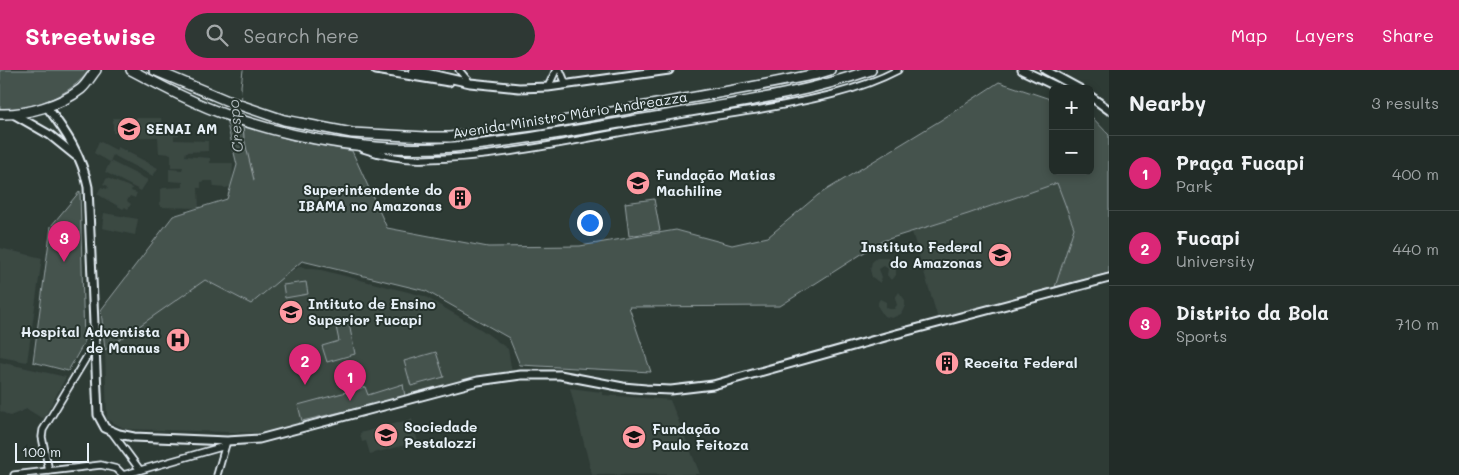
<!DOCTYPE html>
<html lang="en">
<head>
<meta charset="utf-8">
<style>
  :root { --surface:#222c28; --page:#2e3834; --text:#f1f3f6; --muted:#a2a7a8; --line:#3f4845; --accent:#db2777 }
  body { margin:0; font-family:Mali,sans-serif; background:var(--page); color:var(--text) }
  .controls { position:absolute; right:15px; top:15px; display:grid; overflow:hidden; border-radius:8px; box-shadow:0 2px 8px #0003 }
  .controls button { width:45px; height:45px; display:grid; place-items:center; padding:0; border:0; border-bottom:1px solid var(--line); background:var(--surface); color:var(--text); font:25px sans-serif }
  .scale { position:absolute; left:15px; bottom:12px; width:74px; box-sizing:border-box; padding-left:5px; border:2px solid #e8f1f8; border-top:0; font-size:14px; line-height:18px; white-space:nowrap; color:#e8f1f8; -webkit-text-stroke:4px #26332d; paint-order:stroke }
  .you { position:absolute; left:589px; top:152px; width:18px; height:18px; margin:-12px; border:4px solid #fff; border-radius:50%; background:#1a73e8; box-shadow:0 0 0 8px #1a73e833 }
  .badge { display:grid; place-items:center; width:32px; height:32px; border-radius:50%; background:var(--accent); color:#fff; font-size:16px; font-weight:700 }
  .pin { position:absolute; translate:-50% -41px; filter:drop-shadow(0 1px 2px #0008) }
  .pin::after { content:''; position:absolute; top:26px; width:18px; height:15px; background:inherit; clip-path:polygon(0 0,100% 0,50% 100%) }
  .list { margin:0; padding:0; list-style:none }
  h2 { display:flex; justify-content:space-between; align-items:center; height:65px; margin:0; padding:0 20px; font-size:21px }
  h2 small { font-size:16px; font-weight:400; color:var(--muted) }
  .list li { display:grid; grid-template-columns:32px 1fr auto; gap:15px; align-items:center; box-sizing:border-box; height:75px; padding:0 20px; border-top:1px solid var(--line) }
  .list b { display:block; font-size:19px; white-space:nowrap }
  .list p { margin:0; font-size:16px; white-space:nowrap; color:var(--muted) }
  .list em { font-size:16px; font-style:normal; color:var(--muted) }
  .icon { flex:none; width:28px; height:28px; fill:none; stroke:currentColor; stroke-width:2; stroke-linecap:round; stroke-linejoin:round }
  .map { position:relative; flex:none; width:1109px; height:405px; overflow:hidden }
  header { display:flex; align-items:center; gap:30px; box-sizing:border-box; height:70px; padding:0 25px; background:var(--accent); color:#fff }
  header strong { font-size:24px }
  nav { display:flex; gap:28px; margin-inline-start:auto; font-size:18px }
  .search { width:350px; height:45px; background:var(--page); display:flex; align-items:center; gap:12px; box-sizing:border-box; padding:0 18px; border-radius:28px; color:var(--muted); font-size:19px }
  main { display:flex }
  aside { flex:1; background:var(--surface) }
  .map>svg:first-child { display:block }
  .built { fill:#3b4843 }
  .green { fill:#45524e; stroke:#96a2a3 }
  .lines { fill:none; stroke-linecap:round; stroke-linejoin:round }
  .stream { stroke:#9da8a9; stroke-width:1 }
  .minor-casing { stroke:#e8f1f8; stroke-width:9 }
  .tertiary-casing { stroke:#e8f1f8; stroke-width:11 }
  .primary-casing { stroke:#e8f1f8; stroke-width:12 }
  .minor { stroke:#26332d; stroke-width:5.5 }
  .tertiary { stroke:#26332d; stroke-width:7 }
  .primary { stroke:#26332d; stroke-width:9 }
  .labels { text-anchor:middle; stroke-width:4; stroke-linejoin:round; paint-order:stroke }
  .street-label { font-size:14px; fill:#e8f1f8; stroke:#26332d }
  .poi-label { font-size:14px; font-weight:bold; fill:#e8f1f8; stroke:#26332d; text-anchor:start }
  .water-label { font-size:15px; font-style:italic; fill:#b0babd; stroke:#26332d }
</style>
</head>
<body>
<header>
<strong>Streetwise</strong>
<div class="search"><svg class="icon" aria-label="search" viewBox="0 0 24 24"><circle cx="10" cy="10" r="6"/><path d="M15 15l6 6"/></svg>Search here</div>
<nav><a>Map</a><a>Layers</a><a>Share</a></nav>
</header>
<main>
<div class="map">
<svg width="1109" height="405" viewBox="0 0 1109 405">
  <rect width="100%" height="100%" fill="#2e3b35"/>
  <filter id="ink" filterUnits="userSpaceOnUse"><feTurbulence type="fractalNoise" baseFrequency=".02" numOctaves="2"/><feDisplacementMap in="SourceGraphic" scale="10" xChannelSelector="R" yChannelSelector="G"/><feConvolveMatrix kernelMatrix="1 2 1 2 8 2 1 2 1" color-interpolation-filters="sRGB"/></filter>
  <g filter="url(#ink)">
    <g class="built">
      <path d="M113,48H161L162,57L179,56V65L174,66V70L208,71V81L186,82L185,86L210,88V93H233L232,116L226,118L214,117L213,111H204L201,112V118H198L199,138L160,137V120L163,118L183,117V112L169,111V99L182,100L183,97H171V84L159,83L158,67L119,68L118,63H113Z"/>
      <path d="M99,71L116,80L118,77L158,98L153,106L113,85L110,91L148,110L141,121L105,102L110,92L94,83Z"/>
      <path d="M107,108L132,118L131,121L137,123L135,128L130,126L127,131L131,134L128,139L125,137L123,139L97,124L101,117L107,119L108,116L103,114Z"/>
      <path d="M1058,112L1074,158L1088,213L939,252L912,162L968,144Z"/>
      <path d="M104,143L138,149L135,165L102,158Z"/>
      <path d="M246,172L280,207L299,197L321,200L424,226L482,260L508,279L512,303L492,305L264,363L125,359L107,349L105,280Z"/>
      <path d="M0,178L42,188L27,292L0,287Z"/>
      <path d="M878,187H886L894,192L896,196V205L893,209L891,210L887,205L888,199L884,196L879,199L882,207L880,213L872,207L870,200L872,192Z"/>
      <path d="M899,222L905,230V236L901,244L892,248L884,246L878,237V232L880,229L886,232V237L889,239H894L897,235L895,228Z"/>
      <path d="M0,292L66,307L44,348L40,347L27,339L10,346L0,341Z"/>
      <path d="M570,318L602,322L603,325L670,330L700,404L592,405Z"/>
      <path d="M412,349L418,372L370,384L366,371L362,372L360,363Z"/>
    </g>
    <g class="green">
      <path d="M0,0H90C67,28 35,38 0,40Z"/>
      <path d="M999,12L1053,30V101H1090V45L1109,65V203L1055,217L1074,158L1057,113L968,144L882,171L780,236L629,237L651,302L520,295L509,268L426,221L302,191L251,234L205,210L105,280L101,240L173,146L227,129L237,95L226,50L295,71L352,81L387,158L488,177L580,176L676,160L732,175L768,167L818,125L941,50Z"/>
      <path d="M80,121L84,273L68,301L33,292L51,156Z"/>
      <path d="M654,129L660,161L629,166L625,133Z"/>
      <path d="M306,212L308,224L285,228L283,215Z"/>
      <path d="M348,248L355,284L327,292L322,276L339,271L335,252Z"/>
      <path d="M436,282L444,307L411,316L404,291Z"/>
      <path d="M403,314L405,327L302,351L298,335L365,317L368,325Z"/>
    </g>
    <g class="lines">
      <g class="stream">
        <path d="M242,32L241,16L243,0"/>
        <path d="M243,39V47"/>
        <path d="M243,54L244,68L254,110"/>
      </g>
      <g class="minor-casing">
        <g id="minor">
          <path d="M459,0L470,13"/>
          <path d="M560,0L566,14"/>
          <path d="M548,17L556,0"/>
          <path d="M363,79C383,86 405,90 426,89C499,88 579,69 651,57C686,51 721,45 756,40C805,31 854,23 898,0"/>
          <path d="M111,361L140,400"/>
          <path d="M49,401L42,367L43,360L95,273"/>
          <path d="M14,405L101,395L117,399L123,405"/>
          <path d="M123,405L225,376"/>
          <path d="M217,405L226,374"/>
        </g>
      </g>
      <g class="tertiary-casing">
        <g id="tertiary">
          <path d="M376,0L449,12"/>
          <path d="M413,0L470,13L519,18L548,17L669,0"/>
          <path d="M1022,0L1062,19"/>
          <path d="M1045,0L1080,19"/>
          <path d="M1090,26L1109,40"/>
          <path d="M47,37C66,62 82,86 88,117L98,345L105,358L119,364L134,367L227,371L259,369L478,311L521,305H560L623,317L646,319L671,320L713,315L896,264L1109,208"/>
          <path d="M15,45L50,65L76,86"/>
        </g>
      </g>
      <g class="primary-casing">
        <g id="primary">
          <path d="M131,0C163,17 197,35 232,47C302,71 380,83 454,77C521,71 588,58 655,47C728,34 801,25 871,0"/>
          <path d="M154,0L228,31L284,50L352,63L426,67H450L540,55L751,17L817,4L830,0"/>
          <path d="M0,44C26,45 61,35 81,19C87,14 91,6 96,0"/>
        </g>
      </g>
      <use href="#minor" class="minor"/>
      <use href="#tertiary" class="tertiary"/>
      <use href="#primary" class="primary"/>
    </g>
  </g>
  <defs>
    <g id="school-disc" transform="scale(1.25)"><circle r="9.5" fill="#ff9aa2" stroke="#26332d"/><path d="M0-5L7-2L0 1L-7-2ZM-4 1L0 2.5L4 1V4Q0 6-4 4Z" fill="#111"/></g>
    <g id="building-disc" transform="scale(1.25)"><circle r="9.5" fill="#ff9aa2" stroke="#26332d"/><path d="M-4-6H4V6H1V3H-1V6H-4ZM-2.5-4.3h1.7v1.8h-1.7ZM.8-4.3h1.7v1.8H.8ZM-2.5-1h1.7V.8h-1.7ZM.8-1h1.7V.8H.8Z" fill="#111"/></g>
    <g id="university-disc" transform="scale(1.25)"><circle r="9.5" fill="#ff9aa2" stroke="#26332d"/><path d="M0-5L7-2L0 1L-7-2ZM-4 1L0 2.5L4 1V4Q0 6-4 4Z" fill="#111"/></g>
    <g id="hospital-disc" transform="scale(1.25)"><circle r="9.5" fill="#ff9aa2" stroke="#26332d"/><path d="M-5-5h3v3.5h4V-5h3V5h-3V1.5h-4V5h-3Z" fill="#111"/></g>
  </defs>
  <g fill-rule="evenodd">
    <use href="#school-disc" x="129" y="59"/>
    <use href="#school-disc" x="638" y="113"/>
    <use href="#building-disc" x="460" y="128"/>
    <use href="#university-disc" x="1000" y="185"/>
    <use href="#university-disc" x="291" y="242"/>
    <use href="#hospital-disc" x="178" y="270"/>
    <use href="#building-disc" x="947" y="293"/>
    <use href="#school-disc" x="386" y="365"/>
    <use href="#school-disc" x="634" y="367"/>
  </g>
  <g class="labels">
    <g class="street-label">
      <text transform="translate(570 45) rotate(-9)" y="5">Avenida Ministro Mário Andreazza</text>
    </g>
    <g class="poi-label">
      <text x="146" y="64">SENAI AM</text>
      <text x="656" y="110">Fundação Matias<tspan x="656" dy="16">Machiline</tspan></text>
      <text x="442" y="125" text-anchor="end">Superintendente do<tspan x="442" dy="16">IBAMA no Amazonas</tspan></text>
      <text x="982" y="182" text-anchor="end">Instituto Federal<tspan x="982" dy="16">do Amazonas</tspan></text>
      <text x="308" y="239">Intituto de Ensino<tspan x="308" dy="16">Superior Fucapi</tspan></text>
      <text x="160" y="267" text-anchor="end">Hospital Adventista<tspan x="160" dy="16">de Manaus</tspan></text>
      <text x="964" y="298">Receita Federal</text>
      <text x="404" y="362">Sociedade<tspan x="404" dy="16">Pestalozzi</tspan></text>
      <text x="652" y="364">Fundação<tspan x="652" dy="16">Paulo Feitoza</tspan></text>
    </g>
    <g class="water-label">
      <text transform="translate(236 56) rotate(-95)" y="5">Crespo</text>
    </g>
  </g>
</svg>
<div class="controls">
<button>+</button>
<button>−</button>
</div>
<div class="scale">100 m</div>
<div class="you"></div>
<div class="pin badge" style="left:350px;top:331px">1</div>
<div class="pin badge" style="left:305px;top:315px">2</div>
<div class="pin badge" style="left:64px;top:192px">3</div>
</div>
<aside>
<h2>Nearby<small>3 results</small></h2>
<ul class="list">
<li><span class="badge">1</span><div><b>Praça Fucapi</b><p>Park</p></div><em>400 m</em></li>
<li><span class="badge">2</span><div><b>Fucapi</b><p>University</p></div><em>440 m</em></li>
<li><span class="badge">3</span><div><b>Distrito da Bola</b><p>Sports</p></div><em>710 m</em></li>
</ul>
</aside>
</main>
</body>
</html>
